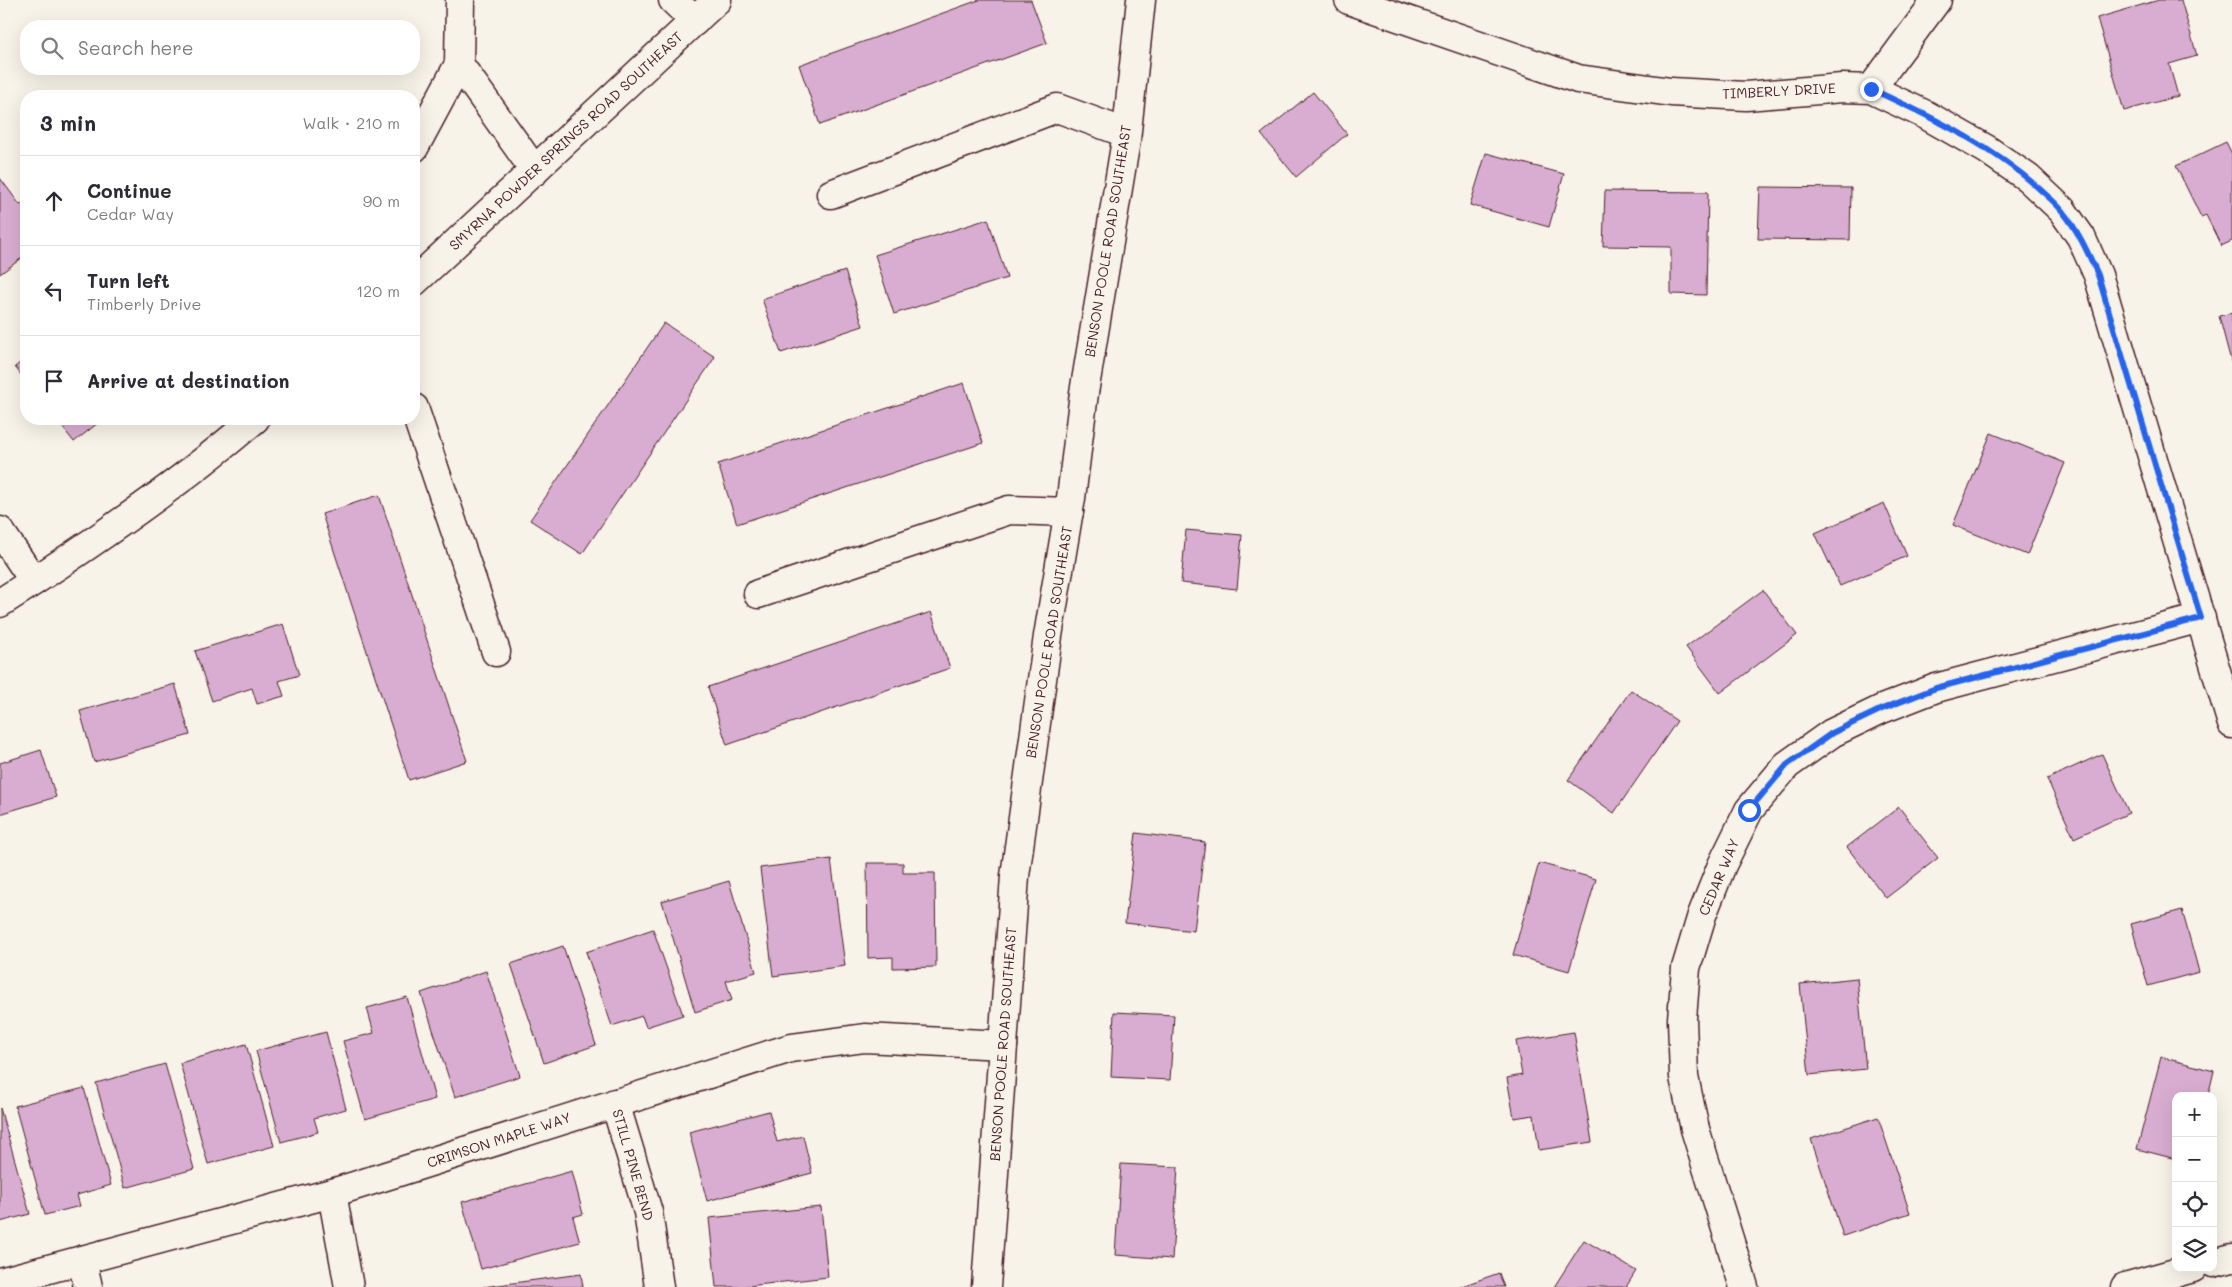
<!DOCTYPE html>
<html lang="en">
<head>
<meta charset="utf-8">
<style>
  :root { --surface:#fff; --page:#f2f2f3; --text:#2b2b33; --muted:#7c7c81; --line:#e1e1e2 }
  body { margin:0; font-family:Mali,sans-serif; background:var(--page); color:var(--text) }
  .controls { position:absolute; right:15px; bottom:15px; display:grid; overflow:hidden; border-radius:10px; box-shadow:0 5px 20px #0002 }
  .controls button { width:45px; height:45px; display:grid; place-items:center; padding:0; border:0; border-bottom:1px solid var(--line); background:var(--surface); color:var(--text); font:25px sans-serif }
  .stop { position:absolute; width:15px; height:15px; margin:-11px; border:4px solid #2563eb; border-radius:50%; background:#fff }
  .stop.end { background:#2563eb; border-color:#fff; box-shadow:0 1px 5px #0008 }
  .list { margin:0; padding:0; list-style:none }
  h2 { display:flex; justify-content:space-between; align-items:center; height:65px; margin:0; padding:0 20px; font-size:21px }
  h2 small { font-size:16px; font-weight:400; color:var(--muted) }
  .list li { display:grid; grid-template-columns:32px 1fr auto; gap:15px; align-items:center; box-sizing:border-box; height:90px; padding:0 20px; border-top:1px solid var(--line) }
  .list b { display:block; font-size:19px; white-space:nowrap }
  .list p { margin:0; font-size:16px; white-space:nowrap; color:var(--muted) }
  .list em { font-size:16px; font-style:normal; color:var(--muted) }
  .icon { flex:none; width:28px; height:28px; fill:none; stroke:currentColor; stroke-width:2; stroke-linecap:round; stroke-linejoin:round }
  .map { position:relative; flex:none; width:2232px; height:1287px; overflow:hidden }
  .search { position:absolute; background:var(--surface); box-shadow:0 5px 20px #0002; left:20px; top:20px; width:400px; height:55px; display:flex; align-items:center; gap:12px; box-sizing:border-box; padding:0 18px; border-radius:20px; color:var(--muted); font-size:19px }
  .panel { position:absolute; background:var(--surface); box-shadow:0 5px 20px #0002; left:20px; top:90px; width:400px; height:335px; border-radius:20px }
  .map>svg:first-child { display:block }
  .building { fill:#d9add1; stroke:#4a1f2b }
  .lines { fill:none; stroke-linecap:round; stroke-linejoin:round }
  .minor-casing { stroke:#4a1f2b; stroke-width:31 }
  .minor { stroke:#f7f3e8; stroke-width:28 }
  .route { stroke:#2563eb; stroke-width:6 }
  .labels { text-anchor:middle; stroke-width:4.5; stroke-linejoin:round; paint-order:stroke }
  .street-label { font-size:14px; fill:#4a1f2b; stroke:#f7f3e8 }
</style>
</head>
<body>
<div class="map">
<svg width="2232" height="1287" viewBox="0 0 2232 1287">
  <rect width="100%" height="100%" fill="#f7f3e8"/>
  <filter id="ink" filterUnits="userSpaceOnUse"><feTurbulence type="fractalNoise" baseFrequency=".02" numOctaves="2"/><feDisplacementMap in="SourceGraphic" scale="10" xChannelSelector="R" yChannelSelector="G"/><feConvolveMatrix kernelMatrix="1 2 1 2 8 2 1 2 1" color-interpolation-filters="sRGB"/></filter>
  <g filter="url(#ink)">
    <g class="building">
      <path d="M979,0H1031L1047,43L820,125L799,65Z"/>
      <path d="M2159,0H2181L2197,56L2169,64L2178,96L2124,111L2097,18Z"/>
      <path d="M1313,92L1347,134L1296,177L1261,134Z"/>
      <path d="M2226,142L2232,154V241L2221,246L2206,215L2201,217L2176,166Z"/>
      <path d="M1486,153L1564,174L1549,227L1470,205Z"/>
      <path d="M0,178L20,205L26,201V255L0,274Z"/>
      <path d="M1760,187L1851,188L1850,240L1758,239Z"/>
      <path d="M1605,191L1708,192L1706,295L1671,294V247L1603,246Z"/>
      <path d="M988,219L1007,278L894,314L875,255Z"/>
      <path d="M845,271L863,326L781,353L762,299Z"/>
      <path d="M2232,313V365L2219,316Z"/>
      <path d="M664,323L715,357L582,554L530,520Z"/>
      <path d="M26,358V381L15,367Z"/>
      <path d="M964,383L983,443L737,524L718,464Z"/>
      <path d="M56,419H103L74,442Z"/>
      <path d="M1991,433L2065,463L2027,555L1953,525Z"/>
      <path d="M379,495L467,761L409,780L322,514Z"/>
      <path d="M1884,503L1907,556L1840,586L1815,533Z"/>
      <path d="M1186,530L1242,535L1237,589L1181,583Z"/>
      <path d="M1763,590L1797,635L1720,693L1686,647Z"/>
      <path d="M931,612L950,668L727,745L708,687Z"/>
      <path d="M283,624L299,675L279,681L284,696L257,704L252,688L212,701L195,651Z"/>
      <path d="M175,684L190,735L94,762L80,711Z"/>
      <path d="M1631,690L1677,721L1614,813L1568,780Z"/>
      <path d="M41,750L56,797L0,814V763Z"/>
      <path d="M2102,754L2129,813L2074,838L2047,779Z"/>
      <path d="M1899,807L1938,858L1886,898L1847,847Z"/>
      <path d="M1136,833L1205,842L1194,931L1125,923Z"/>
      <path d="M831,859L845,966L773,976L760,868Z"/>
      <path d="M867,863H903V873H935L936,967L893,968V957L868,958Z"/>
      <path d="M1539,863L1596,879L1569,971L1513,955Z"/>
      <path d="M729,881L756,972L726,981L732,1000L695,1012L662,901Z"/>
      <path d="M2182,910L2199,972L2148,986L2131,924Z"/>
      <path d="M653,929L683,1015L646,1027L642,1016L612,1026L586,952Z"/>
      <path d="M563,946L596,1045L544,1063L511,964Z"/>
      <path d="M486,971L520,1076L455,1097L421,993Z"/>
      <path d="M1857,978L1866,1069L1809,1075L1800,984Z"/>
      <path d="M407,997L435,1099L365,1119L343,1041L374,1033L367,1008Z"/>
      <path d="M1114,1012L1174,1015L1170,1080L1111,1077Z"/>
      <path d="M326,1032L346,1109L314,1118L318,1132L281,1142L256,1051Z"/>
      <path d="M1574,1032L1592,1142L1539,1150L1534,1115L1514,1118L1507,1078L1522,1075L1516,1041Z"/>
      <path d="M246,1044L274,1146L208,1164L180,1063Z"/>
      <path d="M2161,1057L2214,1071L2208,1096H2176V1159L2137,1149Z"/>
      <path d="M165,1064L194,1169L125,1188L96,1083Z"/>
      <path d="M84,1088L111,1185L77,1195L80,1206L45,1215L15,1106Z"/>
      <path d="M0,1108L30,1214L0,1222Z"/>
      <path d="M769,1111L777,1142L803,1136L812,1173L707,1201L689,1132Z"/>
      <path d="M1878,1117L1910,1213L1843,1236L1811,1139Z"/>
      <path d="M1121,1164L1178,1167L1172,1259L1115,1255Z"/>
      <path d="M572,1171L583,1214L573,1217L580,1242L481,1269L462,1202Z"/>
      <path d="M821,1207L828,1277L739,1287H716L709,1218Z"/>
      <path d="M1584,1240L1636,1271L1626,1287H1554Z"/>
      <path d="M1499,1273L1504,1287H1459Z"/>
      <path d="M581,1274L583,1287H483Z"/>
    </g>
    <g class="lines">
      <g class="minor-casing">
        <g id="minor">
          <path d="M673,0L695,21"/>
          <path d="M1349,0L1578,79L1671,92L1746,96L1842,88L1871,89L1926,115L1986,149L2028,178L2062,210L2081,237L2098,275L2232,724"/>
          <path d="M459,64L535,171"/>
          <path d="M1871,89L1937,0"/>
          <path d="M414,148L459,64L460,0"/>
          <path d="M831,194L1057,108L1126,133"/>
          <path d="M414,282L717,0"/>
          <path d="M414,408L496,652"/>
          <path d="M0,531L34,581"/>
          <path d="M758,594L1009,510L1069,512"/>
          <path d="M0,603C88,547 176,487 255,419"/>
          <path d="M615,1103L648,1212L659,1287"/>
          <path d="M332,1193L349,1287"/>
          <path d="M82,1260L88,1287"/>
          <path d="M2213,1263L2232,1258"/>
          <path d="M0,1282L332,1193L791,1048L865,1038L1003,1045"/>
          <path d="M986,1287L1015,876L1048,636L1071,498L1084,393L1126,140L1141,0"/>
          <path d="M1744,1287L1695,1129L1684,1077L1682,1019L1686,968L1702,915L1722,865L1749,810L1787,765L1832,733L1882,709L1936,688L2201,618"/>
          <path d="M2125,1287L2193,1268"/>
        </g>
      </g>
      <use href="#minor" class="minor"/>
    </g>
  </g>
  <g class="lines" filter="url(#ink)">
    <path class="route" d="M1749,810L1787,765L1832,733L1882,709L1936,688L2201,618L2098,275C2088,253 2079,232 2063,212C2058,205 2051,199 2044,193C1995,147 1932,117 1871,89"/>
  </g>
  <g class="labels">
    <g class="street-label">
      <text transform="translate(1779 91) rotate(-3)" y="5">TIMBERLY DRIVE</text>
      <text transform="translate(566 141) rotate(-43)" y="5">SMYRNA POWDER SPRINGS ROAD SOUTHEAST</text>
      <text transform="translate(1108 241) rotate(-81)" y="5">BENSON POOLE ROAD SOUTHEAST</text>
      <text transform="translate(1049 642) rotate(-81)" y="5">BENSON POOLE ROAD SOUTHEAST</text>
      <text transform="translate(1719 877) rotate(-67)" y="5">CEDAR WAY</text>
      <text transform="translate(1003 1044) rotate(-86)" y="5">BENSON POOLE ROAD SOUTHEAST</text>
      <text transform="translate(499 1140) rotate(-18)" y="5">CRIMSON MAPLE WAY</text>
      <text transform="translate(633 1165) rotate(74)" y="5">STILL PINE BEND</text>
    </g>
  </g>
</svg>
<div class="controls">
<button>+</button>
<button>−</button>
<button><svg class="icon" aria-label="locate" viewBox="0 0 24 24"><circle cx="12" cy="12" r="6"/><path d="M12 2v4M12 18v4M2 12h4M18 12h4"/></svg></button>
<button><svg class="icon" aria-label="layers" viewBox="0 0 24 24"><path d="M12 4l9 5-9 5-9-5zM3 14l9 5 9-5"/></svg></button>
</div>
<div class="stop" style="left:1749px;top:810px"></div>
<div class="stop end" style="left:1871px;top:89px"></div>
<div class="search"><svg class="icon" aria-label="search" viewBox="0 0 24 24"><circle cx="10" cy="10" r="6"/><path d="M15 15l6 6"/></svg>Search here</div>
<section class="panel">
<h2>3 min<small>Walk · 210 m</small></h2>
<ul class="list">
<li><svg class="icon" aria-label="ahead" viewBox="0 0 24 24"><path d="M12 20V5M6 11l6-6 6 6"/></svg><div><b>Continue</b><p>Cedar Way</p></div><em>90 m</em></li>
<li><svg class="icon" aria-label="left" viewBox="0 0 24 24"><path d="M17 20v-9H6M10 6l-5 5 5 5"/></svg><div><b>Turn left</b><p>Timberly Drive</p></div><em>120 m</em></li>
<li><svg class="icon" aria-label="arrive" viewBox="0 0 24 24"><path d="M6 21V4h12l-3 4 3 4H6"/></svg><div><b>Arrive at destination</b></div></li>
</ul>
</section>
</div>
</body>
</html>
